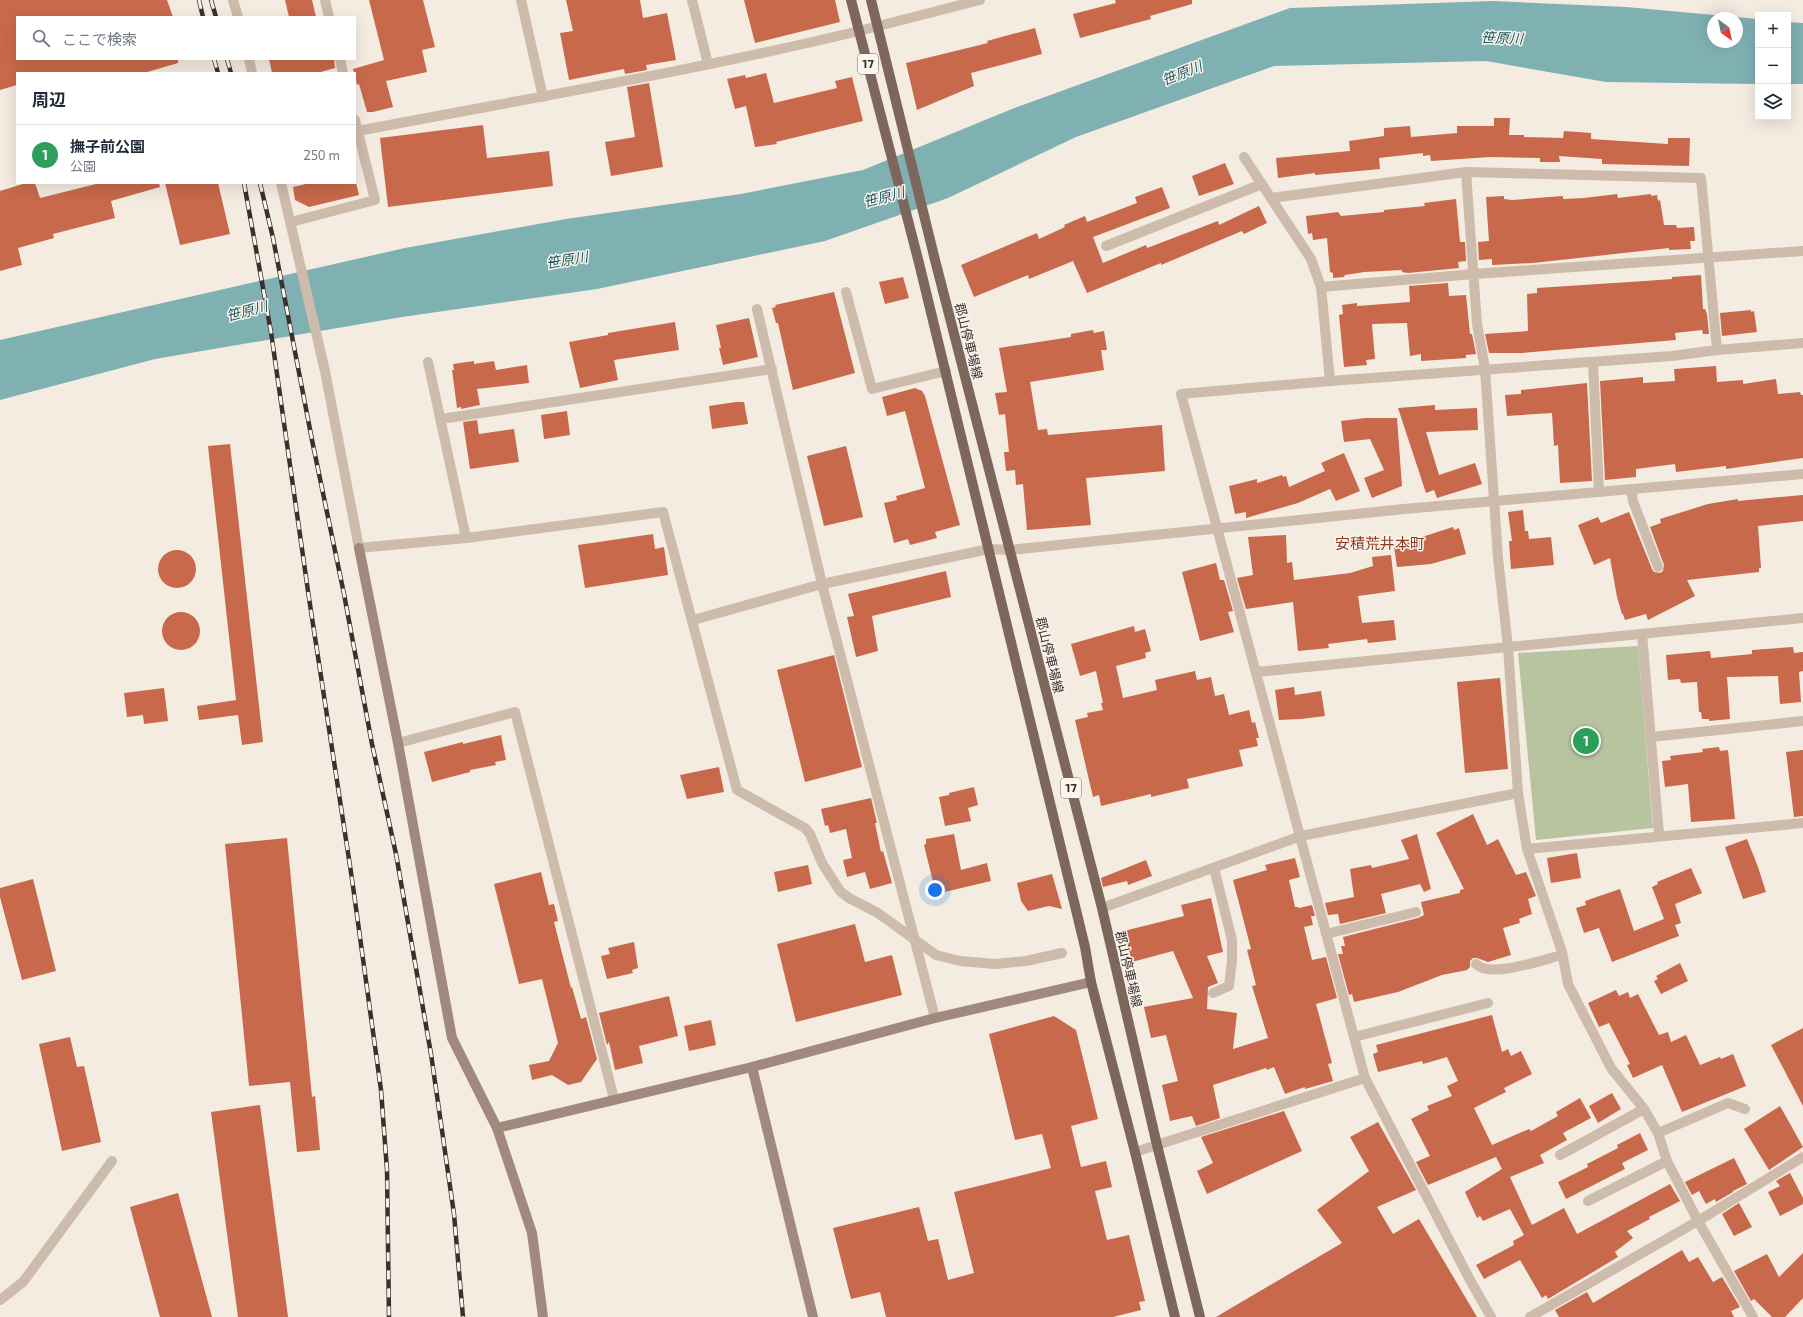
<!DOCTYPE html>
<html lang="ja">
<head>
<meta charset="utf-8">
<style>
  :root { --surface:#fff; --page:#f6f6f7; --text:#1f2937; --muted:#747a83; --line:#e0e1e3; --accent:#2563eb }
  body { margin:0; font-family:"Exo 2","Noto Sans JP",sans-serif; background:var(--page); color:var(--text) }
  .controls { position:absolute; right:12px; top:12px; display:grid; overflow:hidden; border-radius:0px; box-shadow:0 4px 16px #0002 }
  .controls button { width:36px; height:36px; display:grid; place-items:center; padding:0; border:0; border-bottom:1px solid var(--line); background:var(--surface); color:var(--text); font:20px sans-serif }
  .compass { position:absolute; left:1707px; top:12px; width:36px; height:36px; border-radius:50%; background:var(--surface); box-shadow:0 4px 16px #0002; rotate:147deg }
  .you { position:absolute; left:935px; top:890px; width:14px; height:14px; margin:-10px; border:3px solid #fff; border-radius:50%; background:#1a73e8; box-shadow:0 0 0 6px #1a73e833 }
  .badge { display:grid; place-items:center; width:26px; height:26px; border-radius:50%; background:var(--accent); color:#fff; font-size:13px; font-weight:700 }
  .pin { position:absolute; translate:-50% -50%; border:2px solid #fff; box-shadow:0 1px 4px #0006 }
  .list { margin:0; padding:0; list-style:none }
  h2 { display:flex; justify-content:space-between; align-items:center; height:52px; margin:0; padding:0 16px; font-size:17px }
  h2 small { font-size:13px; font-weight:400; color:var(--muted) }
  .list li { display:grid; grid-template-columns:26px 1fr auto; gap:12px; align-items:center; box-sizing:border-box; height:60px; padding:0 16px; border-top:1px solid var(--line) }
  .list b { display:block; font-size:15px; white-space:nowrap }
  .list p { margin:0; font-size:13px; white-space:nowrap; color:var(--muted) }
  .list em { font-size:13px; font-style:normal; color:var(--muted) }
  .icon { flex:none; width:22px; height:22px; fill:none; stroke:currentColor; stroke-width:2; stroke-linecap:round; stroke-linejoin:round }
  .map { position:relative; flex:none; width:1803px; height:1317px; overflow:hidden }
  .search { position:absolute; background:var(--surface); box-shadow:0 4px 16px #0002; left:16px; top:16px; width:340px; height:44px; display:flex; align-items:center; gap:10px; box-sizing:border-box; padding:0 14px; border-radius:0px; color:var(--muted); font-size:15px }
  .panel { position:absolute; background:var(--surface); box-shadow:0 4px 16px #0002; left:16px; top:72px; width:340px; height:112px; border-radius:0px }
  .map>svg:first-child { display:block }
  .green { fill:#b8c4a0 }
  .water { fill:#7fb0b2; fill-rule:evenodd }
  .building { fill:#c8694b }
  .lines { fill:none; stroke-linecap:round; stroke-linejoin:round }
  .street { stroke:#cdbbac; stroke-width:10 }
  .secondary { stroke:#a18a7d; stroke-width:10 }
  .primary { stroke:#7d675c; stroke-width:10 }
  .rail-casing { stroke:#3b302b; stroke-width:4.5 }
  .rail { stroke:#fbf5ee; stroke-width:3; stroke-dasharray:9; stroke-linecap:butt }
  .labels { text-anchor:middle; stroke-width:3; stroke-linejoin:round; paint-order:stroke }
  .shield { fill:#fbf5ee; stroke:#756b66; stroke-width:1 }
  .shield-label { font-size:12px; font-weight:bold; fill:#3b302b }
  .street-label { font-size:13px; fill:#3b302b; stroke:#fbf5ee }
  .water-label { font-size:14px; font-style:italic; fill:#1f5a5e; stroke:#fbf5ee }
  .quarter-label { font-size:15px; fill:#8c3b22; stroke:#fbf5ee }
</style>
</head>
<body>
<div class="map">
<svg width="1803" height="1317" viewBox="0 0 1803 1317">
  <rect width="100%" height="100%" fill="#f4ebe1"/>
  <path class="green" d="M1638,646L1653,828L1536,840L1518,653Z"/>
  <g class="water">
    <path d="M1493,1L1626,7L1758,19V84L1606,82L1486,61L1274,66L1076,137L948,198L825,241L597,289L402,317L155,359L0,400V340L405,248L566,219L741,194L863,170L1012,109L1290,8ZM1713,18H1737V42H1713Z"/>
    <path d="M1788,22L1803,23V84H1788Z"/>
  </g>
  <g class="building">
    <path d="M0,0H167L173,17H17V59H178V63L144,73H17V85L0,90Z"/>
    <path d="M285,0H312L316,17H289Z"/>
    <path d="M369,0H423L435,47L422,50L427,72L386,81L393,107L373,112H367L359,84L357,85L353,69L384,60Z"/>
    <path d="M566,0H640L643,18L667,13L676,60L646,65L647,70L625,74L624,69L569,80L560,33L573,31Z"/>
    <path d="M744,0H835L840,22L755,43Z"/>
    <path d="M1115,0H1192V4L1150,16L1151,19L1080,38L1073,14L1116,3Z"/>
    <path d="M1035,28L1042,54L971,73L974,86L917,110L906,63L988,43L987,41Z"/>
    <path d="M269,59H334L335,68L317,73H272Z"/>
    <path d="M766,73L774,103L837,88L835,81L852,77L863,121L776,142L777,144L755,147L746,106L735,109L727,79L745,75L746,78Z"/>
    <path d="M649,83L663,167L611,176L605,142L635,137L627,87Z"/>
    <path d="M1494,118H1510L1509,135H1524V137L1563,138L1564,131L1591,133V139L1668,144V138H1690L1689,166L1602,164V159L1559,156L1560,162H1540V158L1490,157L1431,161L1430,155L1423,156V153L1379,158L1380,169L1315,175V173L1278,178L1276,158L1350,151L1349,141L1384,136V128L1410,126L1411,137L1457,133V126H1494Z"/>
    <path d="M483,125L487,158L549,151L553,186L388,207L380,138Z"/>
    <path d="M1225,163L1234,184L1199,196L1192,176Z"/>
    <path d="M26,183H35L40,198L100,183H159L160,187L111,201L115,218L53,234L54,238L18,248L22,265L0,271V191Z"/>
    <path d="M165,183H218L230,234L180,245Z"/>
    <path d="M310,183H356L359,195L309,207L295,200L293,187Z"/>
    <path d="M1162,187L1170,208L1093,237L1103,263L1146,245L1147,248L1218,221L1219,225L1259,206L1267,223L1244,234L1242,231L1161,265V263L1087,293L1073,261L1029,279L1028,275L974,297L961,265L1037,233L1039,239L1065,227L1064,225L1085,216L1087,222L1137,203L1135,197Z"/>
    <path d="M1617,194L1618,198L1651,194V196L1657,195L1658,201L1660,200L1664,225H1676L1677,228L1694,227L1695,241H1690L1691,249L1669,250V248L1533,263L1492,265V259L1479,260L1478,242L1489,241L1486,197L1504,196V199L1512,200L1563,196V199L1584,198Z"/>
    <path d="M1456,199L1460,242H1465L1466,261L1458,262L1459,268L1408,273L1402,272V270L1364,272L1345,275L1344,277L1333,278V273L1330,272L1327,238L1313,240L1312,233L1308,234L1306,216L1338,212L1341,216L1384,212V210L1425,206L1424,203Z"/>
    <path d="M1701,275L1703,309H1705L1707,314L1709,334H1703L1702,330L1675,333L1676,340L1522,353H1489L1485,334L1528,331L1527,294L1537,293V288L1645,281L1672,279V277Z"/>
    <path d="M903,277L909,298L885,304L879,282Z"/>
    <path d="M1448,283L1449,296L1466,295L1470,334H1472L1476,354L1466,355V358L1421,361V354L1410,356L1407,323L1372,324L1375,359L1366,360L1367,365L1344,367L1339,315L1343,314L1342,305L1357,303V306L1410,302L1409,286Z"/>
    <path d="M834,292L855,373L793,390L778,323H776L772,308L776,307L775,305Z"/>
    <path d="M1751,310V312L1754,311L1757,332L1722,336L1720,313Z"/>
    <path d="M749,318L758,357L723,365L719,348H721L716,325Z"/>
    <path d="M675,322L679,350L614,360L618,380L580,388L569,342L608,335V333Z"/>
    <path d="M1093,330L1094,333L1104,331L1107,350H1101L1104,370L1030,382L1038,430L1047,429L1048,435L1162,425L1165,471L1086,478L1091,525L1027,530L1023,484L1016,485L1015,470L1006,471L1004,452H1009L1005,414L999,415L995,393L1007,392L999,348L1071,337V334Z"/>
    <path d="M474,361V364L494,361L496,370L527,365L529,383L477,389L480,405L461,409V407L457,408L452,370H454L453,364Z"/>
    <path d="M1716,366L1717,382L1743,380V384L1776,379L1778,394L1800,392L1801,395H1803V458L1726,469V466L1676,472L1675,464L1636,469V477L1605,480L1600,381L1643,377V383L1675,381L1674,369Z"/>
    <path d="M1587,383L1592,481L1560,483L1558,445L1554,446L1552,413L1507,416L1505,395L1521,394V390Z"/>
    <path d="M915,388L922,391L925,396L960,525L935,532L937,538L910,545L908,539L894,543L884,503L897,500L896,496L925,488L905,411L887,416L882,397Z"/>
    <path d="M736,402H744L748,424L712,429L709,406Z"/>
    <path d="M1435,405V410L1477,408L1478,430L1426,432L1439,475L1475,463L1482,484L1437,498L1434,490L1426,493L1398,408Z"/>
    <path d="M567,411L570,435L544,439L541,415Z"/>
    <path d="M1365,418H1397L1402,486L1372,498L1364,478L1384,470L1370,439L1344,442L1341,421Z"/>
    <path d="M477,420L479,434L514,429L519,462L470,469L463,422Z"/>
    <path d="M230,444L263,742L242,745L238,715L199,720L197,706L236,700L208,446Z"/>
    <path d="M846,446L863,517L824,526L807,456Z"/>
    <path d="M1344,453L1360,491L1336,501L1330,489L1298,503L1246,518V512L1235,514L1229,486L1257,479V483L1282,475L1283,477L1286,476L1289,487L1325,471L1321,463Z"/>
    <path d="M1803,495V521L1758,526L1761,568H1759V572L1687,580L1695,596L1648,620L1646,614L1625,620L1623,614H1622L1617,597L1610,558L1594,565L1578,525L1598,517L1601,523L1629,512L1652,569L1654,572L1660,573L1663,571L1664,565L1650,527L1661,523L1660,519L1708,504L1738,499V501Z"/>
    <path d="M1523,510L1525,531H1528L1529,539L1551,537L1554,565L1511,569L1509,541H1512L1508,512Z"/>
    <path d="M1453,527L1454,530L1459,528L1466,554L1431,564L1397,567L1394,546Z"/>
    <path d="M653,534L655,549L664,547L668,575L585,588L578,545Z"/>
    <path d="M1286,535L1287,563L1292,562L1294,580L1350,573L1373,566L1372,557L1391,555L1395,591L1358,596L1362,623L1394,620L1396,640L1368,643L1367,639L1328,644L1329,648L1298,651L1293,602L1246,609L1237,578L1253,575L1248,537Z"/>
    <circle cx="177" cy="569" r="19"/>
    <path d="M1216,563L1220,580H1224L1233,611L1228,612L1234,632L1200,641L1182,572Z"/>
    <path d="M946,571L951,597L872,616L878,651L856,657L847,617L854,616L848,594Z"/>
    <circle cx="181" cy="631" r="19"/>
    <path d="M1134,626L1135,632L1145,629L1151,651L1145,653L1146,658L1116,666L1123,698L1157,690L1155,680L1195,671L1197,680L1211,677L1215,696L1224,694L1229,715L1249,710L1252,723L1255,722L1259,738H1256L1258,746L1239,750L1243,766L1187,779L1189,788L1151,797V794L1101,806L1099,795L1093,797L1075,720L1088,717L1087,713L1103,710L1101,703H1103L1096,671L1080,676L1071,644Z"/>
    <path d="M1793,647L1794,653L1803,652V671L1799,672L1801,702L1780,704L1778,676L1727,677L1730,719L1709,721V719H1702L1701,712H1699L1697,682L1681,683L1680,679L1668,680L1666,655L1710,651L1711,658L1752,654V650Z"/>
    <path d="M834,655L862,767L805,782L777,670Z"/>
    <path d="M1500,678L1508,769L1465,773L1457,682Z"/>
    <path d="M1294,687L1295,695L1321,691L1325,716L1301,719L1279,720L1275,690Z"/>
    <path d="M164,688L168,721L144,724L143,715L127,717L124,693Z"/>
    <path d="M501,735L506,760L495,762L496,765L470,770V772L432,782L424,752L463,742V744Z"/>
    <path d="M1719,747L1720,751L1728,750L1735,819L1691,822L1688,784L1665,787L1662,761L1671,760L1670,756L1703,752L1702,749Z"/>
    <path d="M1803,750V816L1794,817L1786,752Z"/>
    <path d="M719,767L724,792L687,799L680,775Z"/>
    <path d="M974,787L978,805L968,808L971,821L945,826L939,797L949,795V793Z"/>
    <path d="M871,798L877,823H875L881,852L883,851L892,883L870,889L865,872L847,877L843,860L852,858L846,829L830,833L828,825L825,826L821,809Z"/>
    <path d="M1473,814L1487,845L1498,839L1516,875L1526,872L1536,896L1528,899L1532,914L1519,919L1520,923L1503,928L1511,955L1488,962L1477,958H1473L1470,961V967L1467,970L1442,975L1398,992L1354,1002L1352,994L1349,995L1338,954H1343L1341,946H1345L1343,937L1418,918L1424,915L1421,902L1460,893V890L1464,889L1436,833Z"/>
    <path d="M954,834L961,870L987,863L991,881L936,894L924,845L926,844V839Z"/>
    <path d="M1417,834L1431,889L1424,892L1420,884L1381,894L1386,913L1340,924L1338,914L1328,915L1325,903L1354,897L1350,869L1371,865L1372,868L1409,859L1401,840Z"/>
    <path d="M287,838L312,1097L315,1096L320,1150L297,1152L290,1082L249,1086L225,844Z"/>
    <path d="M1747,839L1758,867L1766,892L1743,899L1725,847Z"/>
    <path d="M1577,853L1581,878L1551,883L1547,858Z"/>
    <path d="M1295,858L1300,877L1289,880L1295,907H1298L1299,908L1312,905L1315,916H1311L1313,925L1304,927L1312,960L1326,957L1337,998L1316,1004L1332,1063L1328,1064L1333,1081L1305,1089V1087L1285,1094L1274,1067L1267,1070L1266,1068L1213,1085L1220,1118L1196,1126L1192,1116L1170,1121L1162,1085L1178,1081L1166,1035L1151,1038L1144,1007L1193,998L1173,951L1132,962L1124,931L1184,916L1181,905L1211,898L1223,952L1207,956L1218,983L1208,987L1207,1009L1237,1013L1233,1049L1268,1038L1252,986L1256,985L1247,950L1251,949L1233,880L1267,870L1265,865Z"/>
    <path d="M1146,860L1152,876L1128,885L1127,881L1103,887L1101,878Z"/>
    <path d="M808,865L812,884L778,892L774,872Z"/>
    <path d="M1691,868L1702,893L1675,904L1681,923L1675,925L1679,936L1612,962L1599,928L1584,933L1576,908L1586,905L1585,901L1620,889L1634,931L1664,919L1652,887L1658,884L1657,882Z"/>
    <path d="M541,872L549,905L554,904L558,921L554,922L571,988L572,987L581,1019L586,1017L597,1059L581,1082L568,1085L552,1075L532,1080L529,1065L549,1061L558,1043L542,979L519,984L494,884Z"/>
    <path d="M1052,874L1062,909L1049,906L1028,911L1021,901L1017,883Z"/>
    <path d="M33,879L56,971L22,980L0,897V888Z"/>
    <path d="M855,924L865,962L892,955L902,995L796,1022L777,944Z"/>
    <path d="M634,942L638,968L632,970L633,973L607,979L601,956L610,954L608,948Z"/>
    <path d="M1680,963L1688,981L1661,994L1654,981L1658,979L1656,976Z"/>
    <path d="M1616,990L1619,996L1628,992L1630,998L1638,994L1659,1035L1668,1032L1671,1042L1686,1035L1700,1065L1720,1057L1721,1059L1733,1054L1746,1086L1682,1112L1662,1065L1633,1078L1627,1065L1630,1064L1609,1023L1599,1027L1588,1003Z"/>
    <path d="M669,996L678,1036L639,1046L643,1063L615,1070L609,1042L607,1045L599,1013Z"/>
    <path d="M1492,1015L1502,1052L1508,1049L1511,1056L1521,1051L1532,1074L1504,1088L1506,1092L1474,1108L1492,1145L1529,1129L1531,1131L1558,1116L1556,1112L1580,1098L1591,1118L1563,1133L1567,1140L1540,1155L1544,1163L1510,1177L1532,1225L1564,1208L1577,1234L1670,1184L1680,1201L1649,1217L1650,1219L1627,1231L1633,1238L1615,1252L1618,1257L1548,1299L1546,1295L1542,1298L1520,1260L1484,1279L1476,1265L1514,1245L1513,1241L1524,1235L1510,1209L1483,1221L1480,1216L1477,1218L1465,1192L1502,1169L1496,1157L1428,1185L1416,1162L1430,1156L1411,1119L1429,1110L1427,1106L1452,1096L1447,1086L1458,1081L1447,1057L1423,1064L1422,1061L1378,1072L1373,1054L1378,1052L1376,1045Z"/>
    <path d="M1054,1016L1076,1030L1098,1119L1071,1126L1081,1167L1106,1161L1112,1187L1095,1191L1107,1240L1129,1235L1145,1301L1139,1302L1141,1310L1113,1317H886L880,1292L851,1299L833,1228L919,1207L928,1241L938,1239L948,1280L974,1273L954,1192L1051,1168L1042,1134L1015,1140L989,1034Z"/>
    <path d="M711,1020L716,1045L689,1051L684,1026Z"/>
    <path d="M1803,1028V1106L1771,1045Z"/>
    <path d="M70,1037L77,1067L84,1066L101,1142L62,1151L39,1044Z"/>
    <path d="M1612,1093L1621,1109L1598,1123L1589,1106Z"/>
    <path d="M260,1105L288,1317H238L211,1112Z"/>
    <path d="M1780,1106L1803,1147L1769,1170L1744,1129Z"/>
    <path d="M1284,1111L1302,1151L1207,1194L1197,1171L1213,1163L1201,1137Z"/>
    <path d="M1378,1122L1416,1190L1377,1207L1393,1234L1419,1219L1477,1317H1216L1342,1243L1317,1210L1369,1171L1350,1137Z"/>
    <path d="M1640,1133L1648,1150L1622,1163L1625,1169L1566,1199L1558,1182L1588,1167L1587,1164L1618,1148L1617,1145Z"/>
    <path d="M1734,1158L1747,1184L1733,1191V1192L1716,1202L1715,1199L1706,1204L1699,1191L1692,1195L1685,1182Z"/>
    <path d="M1790,1173L1803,1198V1204L1780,1216L1768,1192L1780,1186L1776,1181Z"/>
    <path d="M178,1193L212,1317H160L130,1207Z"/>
    <path d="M1739,1203L1752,1227L1734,1236L1722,1214Z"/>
    <path d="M1682,1250L1689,1262L1698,1257L1713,1282L1722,1277L1740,1307L1731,1311L1734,1317H1559L1555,1310L1587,1292L1593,1303Z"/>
    <path d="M1803,1253V1298L1785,1317H1772L1754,1299L1751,1301L1734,1271L1767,1254L1779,1277Z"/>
  </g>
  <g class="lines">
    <g class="street">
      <path d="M233,0L238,17"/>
      <path d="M325,0L329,17"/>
      <path d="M521,0L543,97"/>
      <path d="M692,0L708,64"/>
      <path d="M249,59L252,73"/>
      <path d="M340,59L343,73"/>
      <path d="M358,131C525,99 693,71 859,31C899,21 940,10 980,0"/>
      <path d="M1244,157L1311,259L1321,287L1330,381"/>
      <path d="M1466,172L1477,324L1485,369L1498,558L1508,647L1518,793L1527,849L1562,952L1568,984L1611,1068L1644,1109L1658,1133L1667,1161L1698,1221L1753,1317"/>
      <path d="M281,183L325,371L359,548L466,538L663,512L737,790L805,828L810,834L822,863L840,891L849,898L878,913L936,955L960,961L995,964L1026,961L1062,953"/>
      <path d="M1271,198L1466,172L1701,178L1717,350"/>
      <path d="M291,222L375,200L355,120"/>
      <path d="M1106,246L1262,184"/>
      <path d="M1321,287L1474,274L1803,251"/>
      <path d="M846,292L872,389L946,371"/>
      <path d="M757,309L822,584L935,1018"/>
      <path d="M428,362L466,538"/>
      <path d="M1593,362L1599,492"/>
      <path d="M441,419L772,369"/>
      <path d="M1631,489L1633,501L1658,567"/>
      <path d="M693,620L822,584L989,549L1010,550L1404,509L1803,474"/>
      <path d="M1642,634L1659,835"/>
      <path d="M1256,672L1803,618"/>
      <path d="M1651,737L1803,721"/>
      <path d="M398,743L515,712L614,1099"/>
      <path d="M1527,849L1803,823"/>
      <path d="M1102,908L1301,836L1518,793"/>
      <path d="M1326,934L1416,912"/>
      <path d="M1476,964C1489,979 1545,959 1562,955"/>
      <path d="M1213,993L1229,986L1232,960V940L1214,868"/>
      <path d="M1354,1037L1488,1003"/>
      <path d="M1658,1133L1728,1103L1745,1109"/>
      <path d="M1135,1152L1365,1078"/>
      <path d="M1560,1155L1644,1109"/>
      <path d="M1588,1201L1667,1161"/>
      <path d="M0,1300L23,1282L112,1161"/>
      <path d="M1491,1317L1470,1280L1365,1078L1181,394L1330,381L1672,356L1717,350L1803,343"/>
      <path d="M1530,1317L1698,1221L1803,1157"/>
    </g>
    <g class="secondary">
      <path d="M359,548L398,743L452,1038L497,1128L532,1233L543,1317"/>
      <path d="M752,1067L813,1317"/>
      <path d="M497,1128L752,1067L935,1018L1091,982"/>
    </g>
    <g class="primary">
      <path d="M851,0L919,263L1085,947L1091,982L1135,1152L1175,1317"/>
      <path d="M871,0L935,260L1102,908L1157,1145L1200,1317"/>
    </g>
    <g class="rail-casing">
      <g id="rail">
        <path d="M199,0L203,17"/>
        <path d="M211,0L216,17"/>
        <path d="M214,59L218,73"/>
        <path d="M227,59L231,73"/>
        <path d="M244,183L271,332L309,598L352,879L381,1090L387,1170L389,1317"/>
        <path d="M260,183L273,238L313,445L344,594L372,744L396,854L431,1054L454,1214L463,1317"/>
      </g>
    </g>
    <use href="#rail" class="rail"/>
  </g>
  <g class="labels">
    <g class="shield">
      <rect x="858" y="54" width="20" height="20" rx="3"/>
      <rect x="1061" y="778" width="20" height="20" rx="3"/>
    </g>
    <g class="shield-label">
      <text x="868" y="68">17</text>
      <text x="1071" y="792">17</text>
    </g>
    <g class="street-label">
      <text transform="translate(969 341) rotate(76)" y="5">郡山停車場線</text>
      <text transform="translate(1050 655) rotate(76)" y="5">郡山停車場線</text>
      <text transform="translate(1129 969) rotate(77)" y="5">郡山停車場線</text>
    </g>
    <g class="water-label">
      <text transform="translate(1502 38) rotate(2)" y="5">笹原川</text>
      <text transform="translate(1182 73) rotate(-22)" y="5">笹原川</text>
      <text transform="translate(884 197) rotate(-15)" y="5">笹原川</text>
      <text transform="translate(567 260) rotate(-9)" y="5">笹原川</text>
      <text transform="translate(247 311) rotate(-15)" y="5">笹原川</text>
    </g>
    <g class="quarter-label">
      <text x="1380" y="549">安積荒井本町</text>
    </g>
  </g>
</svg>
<div class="controls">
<button>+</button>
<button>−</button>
<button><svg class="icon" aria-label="layers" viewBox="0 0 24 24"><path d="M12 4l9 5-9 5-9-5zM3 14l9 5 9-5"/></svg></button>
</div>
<svg class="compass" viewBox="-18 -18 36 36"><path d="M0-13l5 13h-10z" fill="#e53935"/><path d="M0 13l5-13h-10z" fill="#747a83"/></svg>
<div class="you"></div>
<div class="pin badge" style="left:1586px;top:741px;background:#2e9e5b">1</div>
<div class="search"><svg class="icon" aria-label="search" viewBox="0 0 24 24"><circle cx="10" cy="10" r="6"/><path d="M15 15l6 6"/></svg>ここで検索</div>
<section class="panel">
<h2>周辺<small></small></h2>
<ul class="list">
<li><span class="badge" style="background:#2e9e5b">1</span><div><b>撫子前公園</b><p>公園</p></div><em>250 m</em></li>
</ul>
</section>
</div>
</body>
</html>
